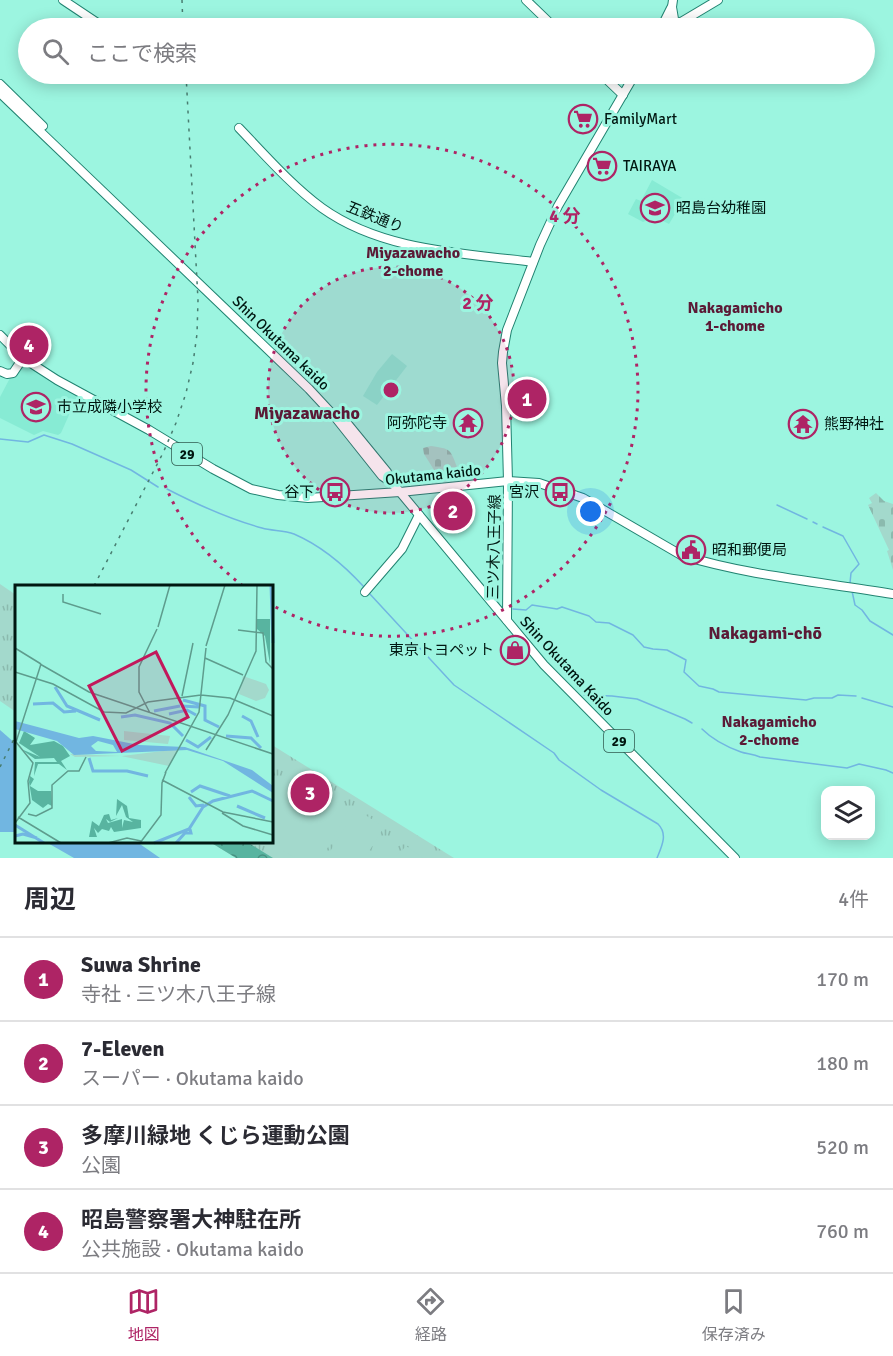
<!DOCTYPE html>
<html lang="ja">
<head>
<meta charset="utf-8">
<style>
  :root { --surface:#fff; --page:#f2f2f3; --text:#2b2b33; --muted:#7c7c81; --line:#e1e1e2; --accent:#ae2465 }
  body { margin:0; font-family:Signika,"Noto Sans JP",sans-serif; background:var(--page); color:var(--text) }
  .controls { position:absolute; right:18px; bottom:18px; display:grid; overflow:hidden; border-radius:12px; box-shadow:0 3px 15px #0003 }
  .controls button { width:54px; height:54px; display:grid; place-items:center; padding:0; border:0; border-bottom:2px solid var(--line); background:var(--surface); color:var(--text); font:30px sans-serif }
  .you { position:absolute; left:591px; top:512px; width:21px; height:21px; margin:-15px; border:4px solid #fff; border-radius:50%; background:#1a73e8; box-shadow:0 0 0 9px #1a73e833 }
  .badge { display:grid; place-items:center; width:39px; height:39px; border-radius:50%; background:var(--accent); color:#fff; font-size:20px; font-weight:700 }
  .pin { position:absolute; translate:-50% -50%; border:3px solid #fff; box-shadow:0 2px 6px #0006 }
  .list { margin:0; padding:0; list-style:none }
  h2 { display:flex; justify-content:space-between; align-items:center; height:78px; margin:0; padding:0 24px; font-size:26px }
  h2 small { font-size:20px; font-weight:400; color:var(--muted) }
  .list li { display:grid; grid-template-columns:39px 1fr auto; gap:18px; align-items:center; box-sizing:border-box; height:84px; padding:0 24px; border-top:2px solid var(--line) }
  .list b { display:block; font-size:22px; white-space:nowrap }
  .list p { margin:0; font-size:20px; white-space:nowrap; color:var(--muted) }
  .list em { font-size:20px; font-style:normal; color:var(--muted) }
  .icon { flex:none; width:33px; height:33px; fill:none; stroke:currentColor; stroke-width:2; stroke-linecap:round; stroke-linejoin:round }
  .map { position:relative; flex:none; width:893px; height:858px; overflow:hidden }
  .search { position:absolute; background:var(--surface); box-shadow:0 3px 15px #0003; left:18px; right:18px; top:18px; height:66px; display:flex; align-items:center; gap:15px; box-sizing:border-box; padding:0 21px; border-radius:33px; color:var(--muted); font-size:22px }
  .sheet { height:414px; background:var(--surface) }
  nav { display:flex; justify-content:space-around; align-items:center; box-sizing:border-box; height:84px; border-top:2px solid var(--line); background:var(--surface); font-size:16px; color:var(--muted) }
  nav a { display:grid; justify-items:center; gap:3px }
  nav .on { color:var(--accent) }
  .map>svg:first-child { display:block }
  .built { fill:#87ebd4 }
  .grass { fill:url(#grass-tufts) }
  .forest { fill:url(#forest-crowns) }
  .cemetery { fill:url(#cemetery-stones) }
  .pitch { fill:#a3d9cc }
  .water { fill:#71b6e1 }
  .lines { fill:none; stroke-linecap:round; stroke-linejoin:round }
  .stream { stroke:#71b6e1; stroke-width:1.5 }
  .secondary-casing { stroke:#218371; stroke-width:10 }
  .primary-casing { stroke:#218371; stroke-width:10 }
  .secondary { stroke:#fff; stroke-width:8 }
  .primary { stroke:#fff; stroke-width:8 }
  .rail { stroke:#487d70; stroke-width:1.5; stroke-dasharray:3 6; stroke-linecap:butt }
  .ring { fill:none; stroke:#ae2465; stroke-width:3; stroke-dasharray:3 6 }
  .labels { text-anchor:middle; stroke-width:6; stroke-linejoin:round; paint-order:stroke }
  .shield { fill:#9cf5e0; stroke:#2f5a4f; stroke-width:1.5 }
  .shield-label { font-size:14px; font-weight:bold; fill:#001711 }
  .poi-label { font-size:15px; fill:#001711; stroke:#9cf5e0; text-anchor:start }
  .street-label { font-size:15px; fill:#001711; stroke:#9cf5e0 }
  .neighbourhood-label { font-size:16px; font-weight:bold; fill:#5b1a36; stroke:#9cf5e0 }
  .quarter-label { font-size:18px; font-weight:bold; fill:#5b1a36; stroke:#9cf5e0 }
  .inset-river { fill:none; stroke:#71b6e1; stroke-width:3 }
  .inset-road { fill:none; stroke:#5e9c8d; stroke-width:1.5 }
  .view { fill:#c2185b; fill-opacity:0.15; stroke:#c2185b; stroke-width:3 }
  .inset-edge { fill:none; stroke:#001711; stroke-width:3 }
  .centre { fill:#ae2465; stroke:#9cf5e0; stroke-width:3 }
  .ring-label { font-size:18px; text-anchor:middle; font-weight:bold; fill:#ae2465; stroke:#9cf5e0; stroke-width:6; stroke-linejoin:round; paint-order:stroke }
</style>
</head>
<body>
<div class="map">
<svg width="893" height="858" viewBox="0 0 893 858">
  <defs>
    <pattern id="grass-tufts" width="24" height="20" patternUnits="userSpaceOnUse" patternTransform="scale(1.5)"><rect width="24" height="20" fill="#a3d9cc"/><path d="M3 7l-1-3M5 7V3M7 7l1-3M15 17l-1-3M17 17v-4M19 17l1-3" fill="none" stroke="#8bbaae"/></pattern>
    <pattern id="forest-crowns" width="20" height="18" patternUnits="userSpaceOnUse" patternTransform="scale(1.5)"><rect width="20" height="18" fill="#58b4a0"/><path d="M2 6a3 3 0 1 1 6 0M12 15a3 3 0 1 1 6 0" fill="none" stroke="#469181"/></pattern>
    <pattern id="cemetery-stones" width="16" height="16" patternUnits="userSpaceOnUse" patternTransform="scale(1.5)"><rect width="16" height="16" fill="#a3d9cc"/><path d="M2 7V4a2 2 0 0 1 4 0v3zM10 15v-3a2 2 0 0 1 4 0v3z" fill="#8bbaae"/></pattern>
  </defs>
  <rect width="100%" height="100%" fill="#9cf5e0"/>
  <g class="built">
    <path d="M652,180L684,199L669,224L655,217L643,222L628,214L636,199L641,201Z"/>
    <path d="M392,354L407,366L377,405L363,396L377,372Z"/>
    <path d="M24,363L50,382L77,397L61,433L58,435L43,431L34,435L0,418V397L10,378H15Z"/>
  </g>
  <g class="grass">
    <path d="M0,584L16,595V712L0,701Z"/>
    <path d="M272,745L454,858H236L210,842H272Z"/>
  </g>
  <path class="forest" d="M210,842H247L273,858H236Z"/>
  <g class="cemetery">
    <path d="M431,446C450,449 450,448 457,467L455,471L436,473L424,454L423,448Z"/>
    <path d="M876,493L884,501L893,504V570L887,551L889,550L868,505L872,503L869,498Z"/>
  </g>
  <g class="pitch">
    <path d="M286,773L349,809L322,858H296L267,842H272V799Z"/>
    <path d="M356,809L384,827L365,858H326Z"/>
    <path d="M406,846L423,858H395Z"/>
  </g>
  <g class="water">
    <path d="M0,730L16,744V832H0Z"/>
    <path d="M46,842H137L160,858H74Z"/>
  </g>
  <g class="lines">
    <g class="stream">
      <path d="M0,439L28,442L44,435L72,444L131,470L158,487"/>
      <path d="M167,489C198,505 229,519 262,528C272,531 284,530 294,534C322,546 344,565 364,587"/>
      <path d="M777,505L807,519"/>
      <path d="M813,522L817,524"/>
      <path d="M823,527L843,536L859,564L851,573L850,583"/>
      <path d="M852,591L855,605L862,610L870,621L893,635"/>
      <path d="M369,593L454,685L554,753L559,760L601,790L658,824C668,834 662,846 657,858"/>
      <path d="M513,609L526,610L532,605L557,609L562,607L589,616L596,622L609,623L633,635L644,647L653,649L667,650L686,660L684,672L699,686L713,689L719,692L806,700L814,698H832L838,695L856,696"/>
      <path d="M584,695L612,696L637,699L685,719L692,723"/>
      <path d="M862,698L893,707"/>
      <path d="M702,729C712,739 727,747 741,752C747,754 753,754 760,757L847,768L859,764L886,770L893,773"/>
    </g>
    <g class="secondary-casing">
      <g id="secondary">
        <path d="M63,0L105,28"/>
        <path d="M526,0L555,28"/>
        <path d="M673,0L672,7L675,25"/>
        <path d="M661,28L671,8"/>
        <path d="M671,28L718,0"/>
        <path d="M601,74L623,95"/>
        <path d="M239,128C265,155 291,185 322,208C382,251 462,253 533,262"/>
        <path d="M0,371L7,374L13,373L23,358"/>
        <path d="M365,592L402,549L419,515"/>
        <path d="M507,620L508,481L506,406L502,363L503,352L507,330L540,245L558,206L635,74"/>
      </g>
    </g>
    <g class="primary-casing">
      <g id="primary">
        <path d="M0,84L43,126"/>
        <path d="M0,93L309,389L335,417L382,476L391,482L400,492L544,665L735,858"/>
        <path d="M0,335L23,358L57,380L149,430L213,469L251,489L278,495L308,498L400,492L508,481L539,483L583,498L681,555C749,576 822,582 893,594"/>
        <path d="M342,417L387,472L391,482"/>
      </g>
    </g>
    <use href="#secondary" class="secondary"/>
    <use href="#primary" class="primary"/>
    <g class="rail">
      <path d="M182,0L183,28"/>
      <path d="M94,586L163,453L176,423L186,393L193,363L197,334L198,300L186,74"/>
      <path d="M0,767L16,735"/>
    </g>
  </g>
  <circle cx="391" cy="390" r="123" fill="#ae2465" fill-opacity=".12"/>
  <g class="ring">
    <circle cx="391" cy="390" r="123"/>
    <path d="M243 586A246 246 0 1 1 272 605"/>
  </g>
  <defs>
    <g id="supermarket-ring" transform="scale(1.5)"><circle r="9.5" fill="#9cf5e0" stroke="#ae2465" stroke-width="1.5"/><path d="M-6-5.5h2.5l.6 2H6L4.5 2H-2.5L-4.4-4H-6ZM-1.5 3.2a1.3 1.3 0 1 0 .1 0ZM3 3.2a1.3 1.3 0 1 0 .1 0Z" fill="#ae2465"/></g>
    <g id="school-ring" transform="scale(1.5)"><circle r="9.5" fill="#9cf5e0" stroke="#ae2465" stroke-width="1.5"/><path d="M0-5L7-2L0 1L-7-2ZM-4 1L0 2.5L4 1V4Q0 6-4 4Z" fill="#ae2465"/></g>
    <g id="temple-ring" transform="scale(1.5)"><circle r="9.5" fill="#9cf5e0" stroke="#ae2465" stroke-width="1.5"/><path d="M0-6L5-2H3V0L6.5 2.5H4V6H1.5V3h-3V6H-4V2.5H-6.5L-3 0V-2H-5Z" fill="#ae2465"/></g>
    <g id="bus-ring" transform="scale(1.5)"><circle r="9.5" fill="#9cf5e0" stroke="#ae2465" stroke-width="1.5"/><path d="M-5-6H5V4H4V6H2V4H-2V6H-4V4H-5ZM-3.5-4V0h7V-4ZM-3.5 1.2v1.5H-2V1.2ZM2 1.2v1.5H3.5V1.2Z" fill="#ae2465"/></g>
    <g id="civic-ring" transform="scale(1.5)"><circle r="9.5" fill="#9cf5e0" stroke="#ae2465" stroke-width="1.5"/><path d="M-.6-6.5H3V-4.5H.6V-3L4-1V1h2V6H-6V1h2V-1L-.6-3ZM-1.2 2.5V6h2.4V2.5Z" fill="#ae2465"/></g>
    <g id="shop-ring" transform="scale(1.5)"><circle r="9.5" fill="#9cf5e0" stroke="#ae2465" stroke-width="1.5"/><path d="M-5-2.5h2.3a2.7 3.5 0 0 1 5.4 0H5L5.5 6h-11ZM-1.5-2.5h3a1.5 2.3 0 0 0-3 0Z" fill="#ae2465"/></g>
  </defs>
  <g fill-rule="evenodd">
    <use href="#supermarket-ring" x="583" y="119"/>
    <use href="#supermarket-ring" x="602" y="166"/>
    <use href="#school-ring" x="655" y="208"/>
    <use href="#school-ring" x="36" y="407"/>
    <use href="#temple-ring" x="468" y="423"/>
    <use href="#temple-ring" x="803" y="424"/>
    <use href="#bus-ring" x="335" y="492"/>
    <use href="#bus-ring" x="560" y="492"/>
    <use href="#civic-ring" x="691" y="550"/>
    <use href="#shop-ring" x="515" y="650"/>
  </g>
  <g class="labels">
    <g class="shield">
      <rect x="172" y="443" width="30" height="22" rx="4.5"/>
      <rect x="604" y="730" width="30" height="22" rx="4.5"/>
    </g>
    <g class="shield-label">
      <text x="187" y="459">29</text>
      <text x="619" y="746">29</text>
    </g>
    <g class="poi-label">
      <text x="604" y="124">FamilyMart</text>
      <text x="623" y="171">TAIRAYA</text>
      <text x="676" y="213">昭島台幼稚園</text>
      <text x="57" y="412">市立成隣小学校</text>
      <text x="447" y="428" text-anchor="end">阿弥陀寺</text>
      <text x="824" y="429">熊野神社</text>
      <text x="314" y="497" text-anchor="end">谷下</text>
      <text x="539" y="497" text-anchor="end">宮沢</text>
      <text x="712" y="555">昭和郵便局</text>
      <text x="494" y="655" text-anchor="end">東京トヨペット</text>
    </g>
    <g class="street-label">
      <text transform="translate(375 217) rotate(22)" y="5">五鉄通り</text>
      <text transform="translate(281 343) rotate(44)" y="5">Shin Okutama kaido</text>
      <text transform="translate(433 475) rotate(-6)" y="5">Okutama kaido</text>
      <text transform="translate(494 547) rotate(-89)" y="5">三ツ木八王子線</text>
      <text transform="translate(567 666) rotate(47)" y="5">Shin Okutama Kaido</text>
    </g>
    <g class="neighbourhood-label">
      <text x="413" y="258">Miyazawacho<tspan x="413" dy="18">2-chome</tspan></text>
      <text x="735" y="313">Nakagamicho<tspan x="735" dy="18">1-chome</tspan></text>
      <text x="769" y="727">Nakagamicho<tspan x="769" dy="18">2-chome</tspan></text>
    </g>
    <g class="quarter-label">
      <text x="307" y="419">Miyazawacho</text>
      <text x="765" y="639">Nakagami-chō</text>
    </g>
  </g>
  <g transform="translate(15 585)">
    <rect width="258" height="258" fill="#9cf5e0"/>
    <path d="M228,91L251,99L254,105L250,113L241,116L224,109ZM109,146L155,151L153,159L109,155ZM164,164L154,181L106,171L60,172L55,169L107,171Z" fill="#a3d9cc"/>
    <path d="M242,34H255V79L250,51L242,44ZM9,146L20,153L15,160L39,156L48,161L55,171L46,176L52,185L44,179H23L19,191L20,177H42L39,173L20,174L6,164L25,172L4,158ZM15,191L19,194L15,201L23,206H36L37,221L33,219L28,223L17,215L14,197ZM102,214L112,221L114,233L126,235V243L99,247L96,242L94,246L87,244L83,248L79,243L82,252H74L77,236L84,241L89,230L94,229L96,235L103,233L95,237L91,234L93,238L107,234V243L109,235L118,237L111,232L107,220L101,231Z" fill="#58b4a0"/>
    <path d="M0,136L64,153L78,151L124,160L170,162L237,185L258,201V208L208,176L172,165L59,170L42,156L0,144ZM83,156L98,160L102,167L81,166L76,161Z" fill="#71b6e1" fill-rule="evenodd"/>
    <path class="inset-river" d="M256,0L258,58M40,102L52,121L85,135M168,115L190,121V135L204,142M18,119L38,118L49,127L61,126M166,121L184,122M139,126L165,121M154,129L172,125L181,130M227,131L236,136L243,152M106,132L120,130L155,138L168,151M211,151L236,153L246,163M171,155L183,162L196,152M74,173L78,186H112L133,191M176,207L185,201L215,211M174,212L181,221L189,220M222,221L250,233M0,240L29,258M0,251L8,249L22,253M139,258L174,244L188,222L198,216L237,206L258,216M161,258L170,248H176L175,244"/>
    <path class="inset-road" d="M48,9V17L86,29M143,42L155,0M223,45L248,48L251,77L258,84M191,61L210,0M0,63L26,79M190,73L228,90M25,79L74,107L258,169M0,87L38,99L89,127L111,128L133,117L186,110L215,113L258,131M167,111L178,58M135,128L124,107V82L142,44M191,165L213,130L241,66L242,0M150,188L184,127L191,63M147,195L208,227L258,237M207,228L228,241L258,250M13,229L21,231L37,223V200L53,186H64L71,172M3,232L46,258M0,238L15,218L13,196L18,178L1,157L26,79M93,258L112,253L126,256M125,258L146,230L147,198L151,187"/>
    <path class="view" d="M141,67L173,132L107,166L74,101Z"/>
    <rect width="258" height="258" class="inset-edge"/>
  </g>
  <circle cx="391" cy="390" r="9" class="centre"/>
  <g class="ring-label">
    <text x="565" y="222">4 分</text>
    <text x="478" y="309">2 分</text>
  </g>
</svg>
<div class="controls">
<button><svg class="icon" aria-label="layers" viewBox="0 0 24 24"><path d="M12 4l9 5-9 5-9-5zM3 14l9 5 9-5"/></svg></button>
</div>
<div class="you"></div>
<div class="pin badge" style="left:527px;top:399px">1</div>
<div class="pin badge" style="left:453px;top:511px">2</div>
<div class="pin badge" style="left:310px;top:793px">3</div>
<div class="pin badge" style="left:29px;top:345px">4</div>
<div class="search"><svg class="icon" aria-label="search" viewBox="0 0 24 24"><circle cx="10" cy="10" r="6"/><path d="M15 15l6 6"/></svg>ここで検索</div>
</div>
<section class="sheet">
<h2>周辺<small>4件</small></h2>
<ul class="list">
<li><span class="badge">1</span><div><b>Suwa Shrine</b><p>寺社 · 三ツ木八王子線</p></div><em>170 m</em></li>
<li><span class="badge">2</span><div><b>7-Eleven</b><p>スーパー · Okutama kaido</p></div><em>180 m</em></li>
<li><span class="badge">3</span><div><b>多摩川緑地 くじら運動公園</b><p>公園</p></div><em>520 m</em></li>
<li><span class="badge">4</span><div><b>昭島警察署大神駐在所</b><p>公共施設 · Okutama kaido</p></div><em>760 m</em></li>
</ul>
</section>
<nav>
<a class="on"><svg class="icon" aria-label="map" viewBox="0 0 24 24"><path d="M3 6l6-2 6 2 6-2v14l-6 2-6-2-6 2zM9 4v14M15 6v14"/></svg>地図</a>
<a><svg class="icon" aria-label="directions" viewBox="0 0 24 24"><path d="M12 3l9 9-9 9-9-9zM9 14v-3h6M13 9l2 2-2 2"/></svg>経路</a>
<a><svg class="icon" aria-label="saved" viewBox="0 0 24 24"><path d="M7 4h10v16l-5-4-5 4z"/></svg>保存済み</a>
</nav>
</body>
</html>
